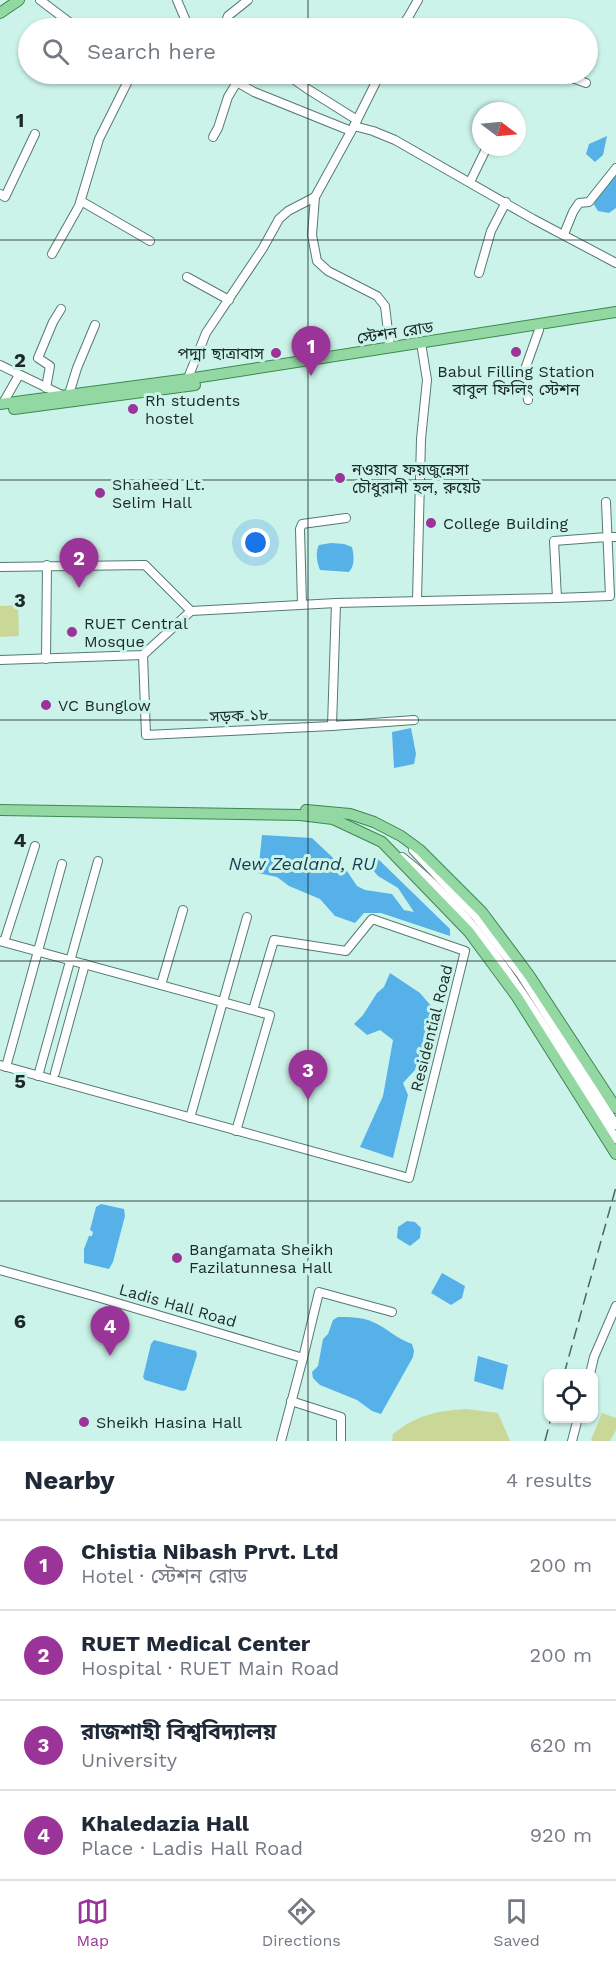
<!DOCTYPE html>
<html lang="en">
<head>
<meta charset="utf-8">
<style>
  :root { --surface:#fff; --page:#f6f6f7; --text:#1f2937; --muted:#747a83; --line:#e0e1e3; --accent:#9b3498 }
  body { margin:0; font-family:"Work Sans","Noto Sans Bengali",sans-serif; background:var(--page); color:var(--text) }
  .controls { position:absolute; right:18px; bottom:18px; display:grid; overflow:hidden; border-radius:12px; box-shadow:0 2px 4px #0004 }
  .controls button { width:54px; height:54px; display:grid; place-items:center; padding:0; border:0; border-bottom:2px solid var(--line); background:var(--surface); color:var(--text); font:30px sans-serif }
  .compass { position:absolute; left:472px; top:102px; width:54px; height:54px; border-radius:50%; background:var(--surface); box-shadow:0 2px 4px #0004; rotate:106deg }
  .you { position:absolute; left:256px; top:543px; width:21px; height:21px; margin:-15px; border:4px solid #fff; border-radius:50%; background:#1a73e8; box-shadow:0 0 0 9px #1a73e833 }
  .badge { display:grid; place-items:center; width:39px; height:39px; border-radius:50%; background:var(--accent); color:#fff; font-size:20px; font-weight:700 }
  .pin { position:absolute; translate:-50% -50px; filter:drop-shadow(0 2px 3px #0008) }
  .pin::after { content:''; position:absolute; top:32px; width:21px; height:18px; background:inherit; clip-path:polygon(0 0,100% 0,50% 100%) }
  .list { margin:0; padding:0; list-style:none }
  h2 { display:flex; justify-content:space-between; align-items:center; height:78px; margin:0; padding:0 24px; font-size:26px }
  h2 small { font-size:20px; font-weight:400; color:var(--muted) }
  .list li { display:grid; grid-template-columns:39px 1fr auto; gap:18px; align-items:center; box-sizing:border-box; height:90px; padding:0 24px; border-top:2px solid var(--line) }
  .list b { display:block; font-size:22px; white-space:nowrap }
  .list p { margin:0; font-size:20px; white-space:nowrap; color:var(--muted) }
  .list em { font-size:20px; font-style:normal; color:var(--muted) }
  .icon { flex:none; width:33px; height:33px; fill:none; stroke:currentColor; stroke-width:2; stroke-linecap:round; stroke-linejoin:round }
  .map { position:relative; flex:none; width:616px; height:1441px; overflow:hidden }
  .search { position:absolute; background:var(--surface); box-shadow:0 2px 4px #0004; left:18px; right:18px; top:18px; height:66px; display:flex; align-items:center; gap:15px; box-sizing:border-box; padding:0 21px; border-radius:33px; color:var(--muted); font-size:22px }
  .sheet { height:438px; background:var(--surface) }
  nav { display:flex; justify-content:space-around; align-items:center; box-sizing:border-box; height:84px; border-top:2px solid var(--line); background:var(--surface); font-size:16px; color:var(--muted) }
  nav a { display:grid; justify-items:center; gap:3px }
  nav .on { color:var(--accent) }
  .map>svg:first-child { display:block }
  .green { fill:#c9d797 }
  .water { fill:#57b1e9 }
  .lines { fill:none; stroke-linecap:round; stroke-linejoin:round }
  .minor-casing { stroke:#567a71; stroke-width:10 }
  .major-casing { stroke:#3a8a4f; stroke-width:12 }
  .minor { stroke:#fff; stroke-width:8 }
  .major { stroke:#93d8a3; stroke-width:10 }
  .rail { stroke:#4e645f; stroke-width:1.5; stroke-dasharray:12 6; stroke-linecap:butt }
  .grid { fill:none; stroke:#1b2a27; stroke-width:1.5; stroke-opacity:0.55 }
  .poi-dot { fill:#9b3498; stroke:#ccf3e9; stroke-width:2 }
  .labels { text-anchor:middle; stroke-width:6; stroke-linejoin:round; paint-order:stroke }
  .street-label { font-size:16px; fill:#1b2a27; stroke:#ccf3e9 }
  .poi-label { font-size:16px; fill:#1b2a27; stroke:#ccf3e9; text-anchor:start }
  .water-label { font-size:18px; font-style:italic; fill:#143b52; stroke:#ccf3e9 }
  .grid-label { font-size:20px; text-anchor:middle; font-weight:bold; fill:#1b2a27; stroke:#ccf3e9; stroke-width:6; stroke-linejoin:round; paint-order:stroke }
</style>
</head>
<body>
<div class="map">
<svg width="616" height="1441" viewBox="0 0 616 1441">
  <rect width="100%" height="100%" fill="#ccf3e9"/>
  <g class="green">
    <path d="M18,605L19,636L0,637V606Z"/>
    <path d="M466,1409L498,1413L510,1441H392L393,1434C417,1415 436,1411 466,1409Z"/>
    <path d="M602,1413L616,1418V1430L610,1441H593L591,1440Z"/>
  </g>
  <g class="water">
    <path d="M607,136L603,155L595,162L586,154L589,144Z"/>
    <path d="M616,175V208L609,213L598,211L593,203Z"/>
    <path d="M331,543L344,544L352,547C354,556 355,565 349,572L320,570C317,563 315,552 319,545Z"/>
    <path d="M411,728L416,754L414,764L394,768L392,732Z"/>
    <path d="M262,835L312,838L347,871L357,886L365,890L392,894L404,910L414,912L398,888L378,876L371,868L374,855L450,929V936L381,913H364L355,923L335,916L320,899L289,886L277,877L258,873Z"/>
    <path d="M390,973L420,993L432,1007L433,1013L415,1070L403,1083L408,1095L393,1158L360,1147L383,1096L393,1040L380,1030L367,1035L354,1024L363,1015L377,993L384,987Z"/>
    <path d="M101,1204L124,1209L125,1216L113,1262L109,1269L84,1263V1249L89,1236H92L93,1232L90,1230L96,1207Z"/>
    <path d="M407,1221L415,1222L421,1228L420,1238L410,1246L397,1238L398,1227Z"/>
    <path d="M442,1273L465,1286L462,1298L451,1305L431,1293Z"/>
    <path d="M338,1317C350,1317 362,1317 373,1322C387,1328 397,1339 412,1344L414,1351L413,1357L381,1414L372,1411L357,1400L320,1385L313,1378L312,1372L318,1366L323,1339L328,1334L333,1320Z"/>
    <path d="M154,1340L196,1351L197,1355L186,1390L182,1391L145,1380L143,1377L151,1344Z"/>
    <path d="M478,1356L508,1365L503,1390L474,1381Z"/>
  </g>
  <g class="lines">
    <g class="minor-casing">
      <g id="minor">
        <path d="M40,0L77,28"/>
        <path d="M177,0L189,28"/>
        <path d="M406,20L419,28"/>
        <path d="M229,28L226,21L228,16L248,0"/>
        <path d="M402,28L418,0"/>
        <path d="M223,74L254,92L351,131"/>
        <path d="M286,74L306,88L357,120"/>
        <path d="M561,74L586,83"/>
        <path d="M354,126L373,131L395,140L533,219L616,263"/>
        <path d="M213,137L218,128L228,97L237,82"/>
        <path d="M470,182L487,147"/>
        <path d="M0,194L5,197L35,134"/>
        <path d="M315,197L312,235L317,261L328,271L377,296L385,306L390,348"/>
        <path d="M81,201L150,241"/>
        <path d="M564,234L573,212L579,203L589,202L616,168"/>
        <path d="M52,254L79,206L99,139L131,75L129,74"/>
        <path d="M479,273L491,231L506,202"/>
        <path d="M187,277L229,300"/>
        <path d="M0,365L62,395"/>
        <path d="M186,383L206,333L263,248L279,219L288,211L315,197L354,126L380,74"/>
        <path d="M46,388L50,366L38,358L53,322L61,309"/>
        <path d="M69,394L77,368L95,325"/>
        <path d="M528,400L524,372L539,330"/>
        <path d="M3,403L19,375"/>
        <path d="M606,502L610,596L557,598L554,541L607,537H616"/>
        <path d="M0,567L145,565L191,611"/>
        <path d="M417,600L421,439L427,380L422,349"/>
        <path d="M302,604L300,529L302,524L346,518"/>
        <path d="M143,655L146,735L332,726L414,720"/>
        <path d="M46,659L47,565"/>
        <path d="M0,660L143,655L191,611L336,603L557,598"/>
        <path d="M332,726L336,603"/>
        <path d="M413,850L476,917L521,975L616,1125"/>
        <path d="M402,857C468,908 510,973 555,1043C575,1075 597,1106 616,1139"/>
        <path d="M0,941L270,1015L236,1131"/>
        <path d="M4,942L35,846"/>
        <path d="M161,985L183,910"/>
        <path d="M0,1065L409,1178L465,951L372,919L346,951L274,940L253,1010"/>
        <path d="M6,1067L62,864"/>
        <path d="M55,1073L85,964"/>
        <path d="M38,1076L98,861"/>
        <path d="M190,1118L247,917"/>
        <path d="M0,1270L97,1297L303,1358L281,1441"/>
        <path d="M303,1358L319,1292L392,1312"/>
        <path d="M590,1374L594,1357L616,1306"/>
        <path d="M291,1401L341,1417V1441"/>
        <path d="M572,1441L578,1418"/>
      </g>
    </g>
    <g class="major-casing">
      <g id="major">
        <path d="M0,13L19,0"/>
        <path d="M0,404L188,379L616,312"/>
        <path d="M14,409L195,385"/>
        <path d="M0,810L300,815L333,819L382,842L469,932L517,997L616,1154"/>
        <path d="M306,810L350,814L374,822L401,836L420,850L482,912L529,975L616,1108"/>
      </g>
    </g>
    <use href="#minor" class="minor"/>
    <use href="#major" class="major"/>
    <g class="rail">
      <path d="M564,1374L616,1187"/>
      <path d="M545,1441L551,1418"/>
    </g>
  </g>
  <path class="grid" d="M308,0V28M308,74V1441M0,240H616M0,480H616M0,720H616M0,961H616M0,1201H616"/>
  <g class="poi-dot">
    <circle cx="516" cy="352" r="6"/>
    <circle cx="276" cy="353" r="6"/>
    <circle cx="133" cy="409" r="6"/>
    <circle cx="340" cy="478" r="6"/>
    <circle cx="100" cy="493" r="6"/>
    <circle cx="431" cy="523" r="6"/>
    <circle cx="72" cy="632" r="6"/>
    <circle cx="46" cy="705" r="6"/>
    <circle cx="177" cy="1258" r="6"/>
    <circle cx="84" cy="1422" r="6"/>
  </g>
  <g class="labels">
    <g class="street-label">
      <text transform="translate(395 332) rotate(-9)" y="6">স্টেশন রোড</text>
      <text transform="translate(239 715) rotate(-3)" y="6">সড়ক ১৮</text>
      <text transform="translate(431 1028) rotate(-76)" y="6">Residential Road</text>
      <text transform="translate(178 1305) rotate(16)" y="6">Ladis Hall Road</text>
    </g>
    <g class="poi-label">
      <text x="264" y="359" text-anchor="end">পদ্মা ছাত্রাবাস</text>
      <text x="516" y="377" text-anchor="middle">Babul Filling Station<tspan x="516" dy="18">বাবুল ফিলিং স্টেশন</tspan></text>
      <text x="145" y="406">Rh students<tspan x="145" dy="18">hostel</tspan></text>
      <text x="352" y="475">নওয়াব ফয়জুন্নেসা<tspan x="352" dy="18">চৌধুরানী হল, রুয়েট</tspan></text>
      <text x="112" y="490">Shaheed Lt.<tspan x="112" dy="18">Selim Hall</tspan></text>
      <text x="443" y="529">College Building</text>
      <text x="84" y="629">RUET Central<tspan x="84" dy="18">Mosque</tspan></text>
      <text x="58" y="711">VC Bunglow</text>
      <text x="189" y="1255">Bangamata Sheikh<tspan x="189" dy="18">Fazilatunnesa Hall</tspan></text>
      <text x="96" y="1428">Sheikh Hasina Hall</text>
    </g>
    <g class="water-label">
      <text x="302" y="870">New Zealand, RU</text>
    </g>
  </g>
  <g class="grid-label">
    <text x="20" y="127">1</text>
    <text x="20" y="367">2</text>
    <text x="20" y="607">3</text>
    <text x="20" y="847">4</text>
    <text x="20" y="1088">5</text>
    <text x="20" y="1328">6</text>
  </g>
</svg>
<div class="controls">
<button><svg class="icon" aria-label="locate" viewBox="0 0 24 24"><circle cx="12" cy="12" r="6"/><path d="M12 2v4M12 18v4M2 12h4M18 12h4"/></svg></button>
</div>
<svg class="compass" viewBox="-18 -18 36 36"><path d="M0-13l5 13h-10z" fill="#e53935"/><path d="M0 13l5-13h-10z" fill="#747a83"/></svg>
<div class="you"></div>
<div class="pin badge" style="left:311px;top:376px">1</div>
<div class="pin badge" style="left:79px;top:588px">2</div>
<div class="pin badge" style="left:308px;top:1100px">3</div>
<div class="pin badge" style="left:110px;top:1356px">4</div>
<div class="search"><svg class="icon" aria-label="search" viewBox="0 0 24 24"><circle cx="10" cy="10" r="6"/><path d="M15 15l6 6"/></svg>Search here</div>
</div>
<section class="sheet">
<h2>Nearby<small>4 results</small></h2>
<ul class="list">
<li><span class="badge">1</span><div><b>Chistia Nibash Prvt. Ltd</b><p>Hotel · স্টেশন রোড</p></div><em>200 m</em></li>
<li><span class="badge">2</span><div><b>RUET Medical Center</b><p>Hospital · RUET Main Road</p></div><em>200 m</em></li>
<li><span class="badge">3</span><div><b>রাজশাহী বিশ্ববিদ্যালয়</b><p>University</p></div><em>620 m</em></li>
<li><span class="badge">4</span><div><b>Khaledazia Hall</b><p>Place · Ladis Hall Road</p></div><em>920 m</em></li>
</ul>
</section>
<nav>
<a class="on"><svg class="icon" aria-label="map" viewBox="0 0 24 24"><path d="M3 6l6-2 6 2 6-2v14l-6 2-6-2-6 2zM9 4v14M15 6v14"/></svg>Map</a>
<a><svg class="icon" aria-label="directions" viewBox="0 0 24 24"><path d="M12 3l9 9-9 9-9-9zM9 14v-3h6M13 9l2 2-2 2"/></svg>Directions</a>
<a><svg class="icon" aria-label="saved" viewBox="0 0 24 24"><path d="M7 4h10v16l-5-4-5 4z"/></svg>Saved</a>
</nav>
</body>
</html>
